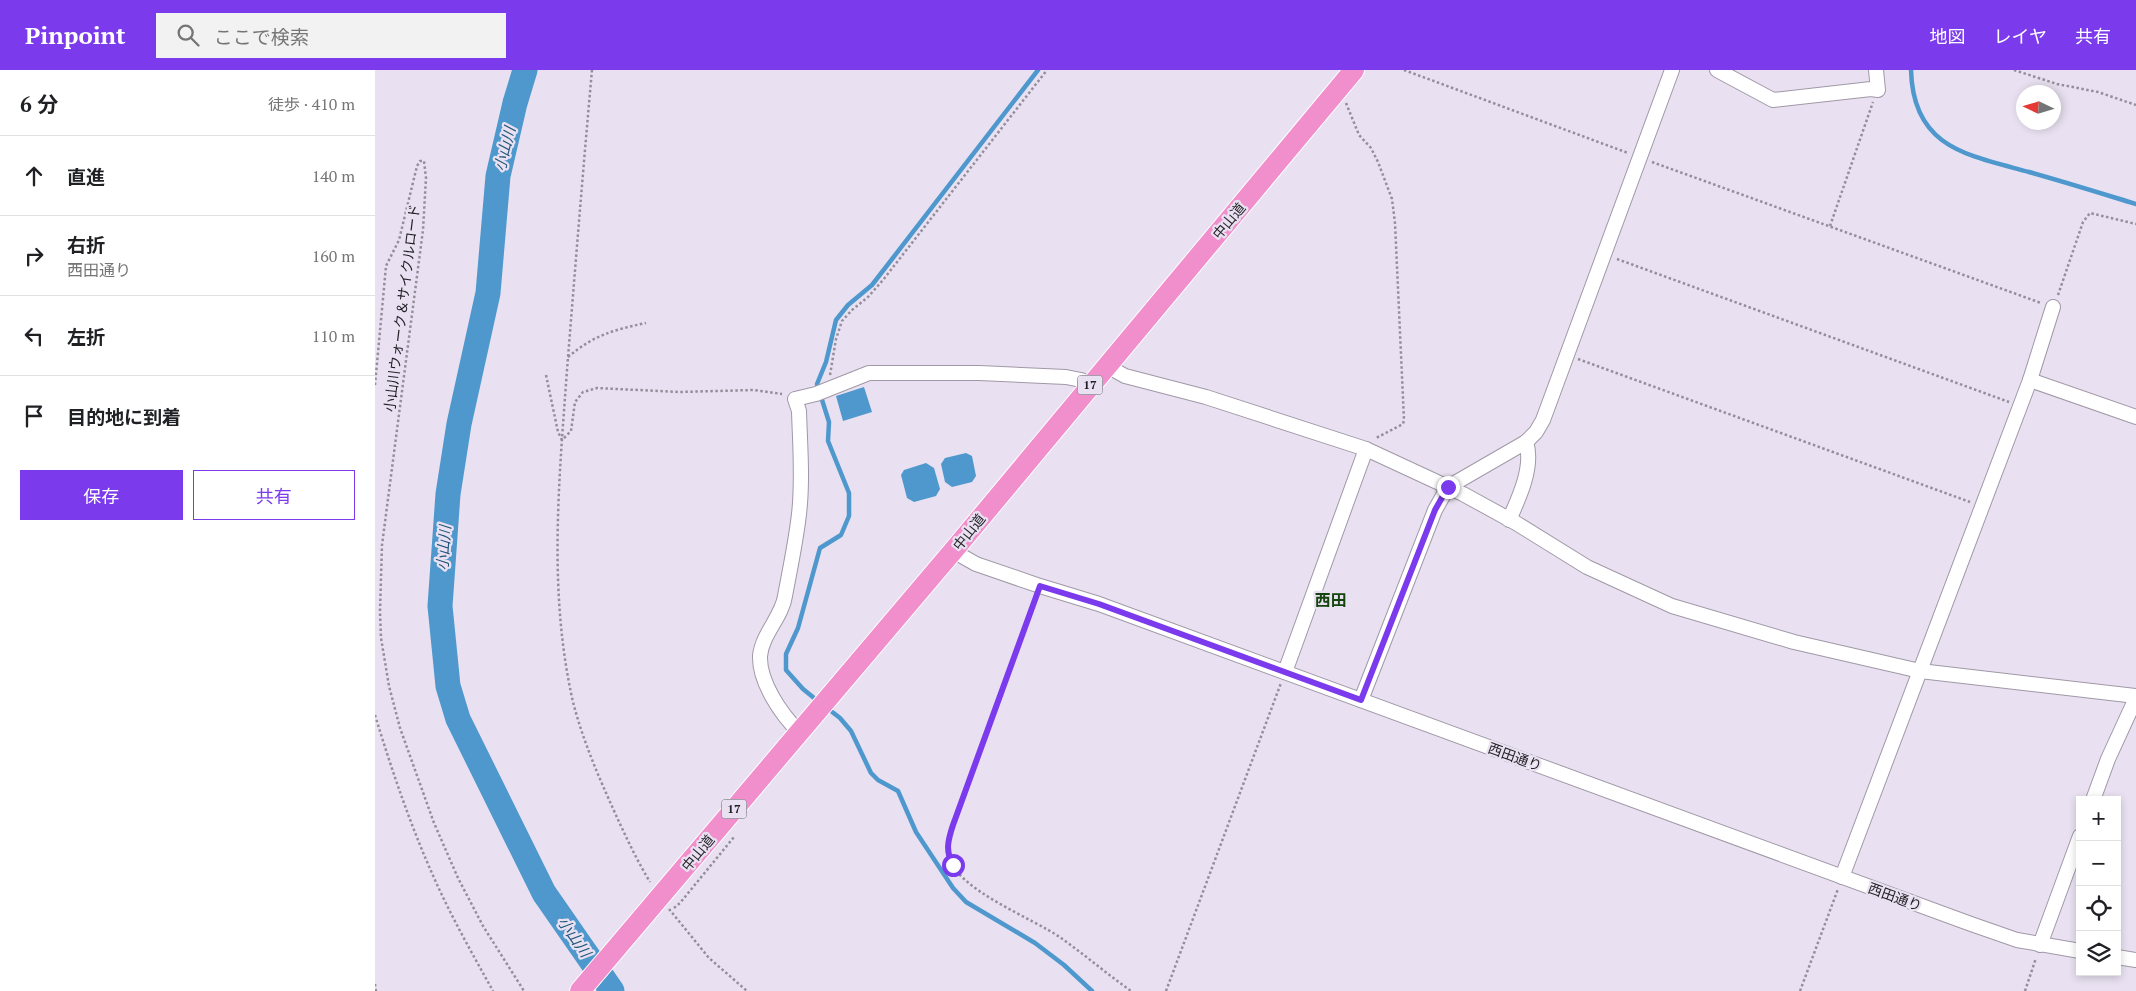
<!DOCTYPE html>
<html lang="ja">
<head>
<meta charset="utf-8">
<style>
  :root { --surface:#fff; --page:#f2f2f2; --text:#202124; --muted:#757577; --line:#e0e0e0; --accent:#7c3aed }
  body { margin:0; font-family:"PT Serif","Noto Sans JP",serif; background:var(--page); color:var(--text) }
  .controls { position:absolute; right:15px; bottom:15px; display:grid; overflow:hidden; border-radius:0px; box-shadow:0 2px 8px #0003 }
  .controls button { width:45px; height:45px; display:grid; place-items:center; padding:0; border:0; border-bottom:1px solid var(--line); background:var(--surface); color:var(--text); font:25px sans-serif }
  .compass { position:absolute; left:1641px; top:15px; width:45px; height:45px; border-radius:50%; background:var(--surface); box-shadow:0 2px 8px #0003; rotate:274deg }
  .stop { position:absolute; width:15px; height:15px; margin:-11px; border:4px solid #7c3aed; border-radius:50%; background:#fff }
  .stop.end { background:#7c3aed; border-color:#fff; box-shadow:0 1px 5px #0008 }
  .list { margin:0; padding:0; list-style:none }
  h2 { display:flex; justify-content:space-between; align-items:center; height:65px; margin:0; padding:0 20px; font-size:21px }
  h2 small { font-size:16px; font-weight:400; color:var(--muted) }
  .list li { display:grid; grid-template-columns:32px 1fr auto; gap:15px; align-items:center; box-sizing:border-box; height:80px; padding:0 20px; border-top:1px solid var(--line) }
  .list b { display:block; font-size:19px; white-space:nowrap }
  .list p { margin:0; font-size:16px; white-space:nowrap; color:var(--muted) }
  .list em { font-size:16px; font-style:normal; color:var(--muted) }
  .actions { display:flex; gap:10px; padding:15px 20px }
  .actions a { flex:1; padding:11px 0; border:1px solid var(--accent); border-radius:0px; text-align:center; font-size:18px; color:var(--accent) }
  .actions .main { background:var(--accent); color:#fff }
  .icon { flex:none; width:28px; height:28px; fill:none; stroke:currentColor; stroke-width:2; stroke-linecap:round; stroke-linejoin:round }
  .map { position:relative; flex:none; width:1761px; height:921px; overflow:hidden }
  header { display:flex; align-items:center; gap:30px; box-sizing:border-box; height:70px; padding:0 25px; background:var(--accent); color:#fff }
  header strong { font-size:24px }
  nav { display:flex; gap:28px; margin-inline-start:auto; font-size:18px }
  .search { width:350px; height:45px; background:var(--page); display:flex; align-items:center; gap:12px; box-sizing:border-box; padding:0 18px; border-radius:0px; color:var(--muted); font-size:19px }
  main { display:flex }
  aside { flex:1; background:var(--surface) }
  .map>svg:first-child { display:block }
  .water { fill:#4e98cd }
  .lines { fill:none; stroke-linecap:round; stroke-linejoin:round }
  .stream { stroke:#4e98cd; stroke-width:4.5 }
  .river { stroke:#4e98cd; stroke-width:25 }
  .minor-casing { stroke:#a098a7; stroke-width:16 }
  .highway-casing { stroke:#fff; stroke-width:22 }
  .path { stroke:#948e9a; stroke-width:2.5; stroke-dasharray:2.5 2.5; stroke-linecap:butt }
  .minor { stroke:#fff; stroke-width:14 }
  .highway { stroke:#f18ecc; stroke-width:20 }
  .route { stroke:#7c3aed; stroke-width:6 }
  .labels { text-anchor:middle; stroke-width:4.5; stroke-linejoin:round; paint-order:stroke }
  .shield { fill:#e9e1f1; stroke:#5d5862; stroke-width:1 }
  .shield-label { font-size:12px; font-weight:bold; fill:#211e24 }
  .street-label { font-size:14px; fill:#211e24; stroke:#e9e1f1 }
  .water-label { font-size:15px; font-style:italic; fill:#21577c; stroke:#e9e1f1 }
  .quarter-label { font-size:16px; font-weight:bold; fill:#14450d; stroke:#e9e1f1 }
</style>
</head>
<body>
<header>
<strong>Pinpoint</strong>
<div class="search"><svg class="icon" aria-label="search" viewBox="0 0 24 24"><circle cx="10" cy="10" r="6"/><path d="M15 15l6 6"/></svg>ここで検索</div>
<nav><a>地図</a><a>レイヤ</a><a>共有</a></nav>
</header>
<main>
<aside>
<h2>6 分<small>徒歩 · 410 m</small></h2>
<ul class="list">
<li><svg class="icon" aria-label="ahead" viewBox="0 0 24 24"><path d="M12 20V5M6 11l6-6 6 6"/></svg><div><b>直進</b></div><em>140 m</em></li>
<li><svg class="icon" aria-label="right" viewBox="0 0 24 24"><path d="M7 20v-9h11M14 6l5 5-5 5"/></svg><div><b>右折</b><p>西田通り</p></div><em>160 m</em></li>
<li><svg class="icon" aria-label="left" viewBox="0 0 24 24"><path d="M17 20v-9H6M10 6l-5 5 5 5"/></svg><div><b>左折</b></div><em>110 m</em></li>
<li><svg class="icon" aria-label="arrive" viewBox="0 0 24 24"><path d="M6 21V4h12l-3 4 3 4H6"/></svg><div><b>目的地に到着</b></div></li>
</ul>
<div class="actions"><a class="main">保存</a><a>共有</a></div>
</aside>
<div class="map">
<svg width="1761" height="921" viewBox="0 0 1761 921">
  <rect width="100%" height="100%" fill="#e9e1f1"/>
  <g class="water">
    <path d="M489,317L497,342L468,351L461,326Z"/>
    <path d="M591,383L597,386L601,406L597,412L577,417L570,412L566,394L570,388Z"/>
    <path d="M551,393L559,398L565,419L561,426L539,432L532,428L526,405L529,400Z"/>
  </g>
  <g class="lines">
    <g class="stream">
      <path d="M1536,0C1538,78 1592,85 1654,102C1690,112 1725,123 1761,134"/>
      <path d="M444,632L428,619L411,600V584L423,558L445,478L466,465L474,446V423L453,371L454,352L442,314L451,292L461,250L473,235L497,215L663,0"/>
      <path d="M452,638L465,648L476,661L496,703L503,710L523,721L541,762L578,818L591,832L660,873L689,895L717,921"/>
    </g>
    <path class="river" d="M150,0L140,33L123,106L113,223L84,354L73,424L65,536L73,616L83,649L169,823L237,921"/>
    <g class="minor-casing">
      <g id="minor">
        <path d="M1342,0L1398,30L1496,19L1503,20L1501,0"/>
        <path d="M732,296L750,306L831,327L991,379L1088,424L1141,453L1212,497L1297,536L1419,572L1545,601L1761,626"/>
        <path d="M1655,310L1761,347"/>
        <path d="M1134,450C1144,428 1159,396 1151,372"/>
        <path d="M578,481L601,494L665,516L724,534L1596,854L1642,870L1705,881"/>
        <path d="M910,602L991,379"/>
        <path d="M986,630L1060,440L1073,417L1151,372L1161,362L1168,350L1297,0"/>
        <path d="M424,662C406,644 384,612 385,586C387,564 407,547 410,526C415,499 421,471 424,444C428,410 425,375 424,341L420,329L441,324L494,303H604L691,307L706,310L716,314"/>
        <path d="M1718,730L1733,689L1761,628"/>
        <path d="M1467,807L1655,310L1678,237"/>
        <path d="M1665,875L1705,766"/>
        <path d="M1742,887L1761,890"/>
      </g>
    </g>
    <g class="highway-casing">
      <path id="highway" d="M205,921L578,481L979,0"/>
    </g>
    <g class="path">
      <path d="M217,0C208,100 200,200 192,300C184,411 173,522 198,632C207,667 221,701 236,734C248,761 260,787 275,812"/>
      <path d="M1029,0L1253,83"/>
      <path d="M1639,0L1682,14L1723,22L1761,35"/>
      <path d="M971,33L984,65L996,78L1003,92L1017,129L1020,153L1029,350L1028,354L1001,368"/>
      <path d="M1277,92L1666,233"/>
      <path d="M1455,156L1498,32"/>
      <path d="M1242,189L1634,332"/>
      <path d="M1683,225L1708,152L1715,143L1761,154"/>
      <path d="M193,287C219,265 238,260 271,253"/>
      <path d="M1203,289L1595,432"/>
      <path d="M171,305L183,362L187,370L196,361L200,332L208,322L222,318L304,322L379,320L407,324"/>
      <path d="M455,305L461,269L467,251L477,240L493,227L508,210L672,0"/>
      <path d="M0,315L11,196L24,170L42,96L45,91H49L51,108L48,160L7,475L5,542L6,568L14,616L25,658L59,753L83,808L108,856L149,921"/>
      <path d="M660,528L578,755C575,764 570,775 573,785C581,820 658,848 686,868C710,885 732,904 756,921"/>
      <path d="M0,645C17,701 36,757 60,810C77,848 98,885 118,921"/>
      <path d="M299,838L305,833L359,767"/>
      <path d="M294,839L334,888L372,921"/>
      <path d="M0,914L1,921"/>
      <path d="M791,921L906,613"/>
      <path d="M1425,921L1463,819"/>
      <path d="M1650,921L1661,888"/>
    </g>
    <use href="#minor" class="minor"/>
    <use href="#highway" class="highway"/>
  </g>
  <g class="lines">
    <path class="route" d="M578,795C570,781 573,770 578,755L665,516L724,534L986,630L1060,440L1073,417"/>
  </g>
  <g class="labels">
    <g class="shield">
      <rect x="702.5" y="305.5" width="25" height="19" rx="4"/>
      <rect x="346.5" y="729.5" width="25" height="19" rx="4"/>
    </g>
    <g class="shield-label">
      <text x="715" y="319">17</text>
      <text x="359" y="743">17</text>
    </g>
    <g class="street-label">
      <text transform="translate(854 151) rotate(-50)" y="5">中山道</text>
      <text transform="translate(27 238) rotate(-83)" y="5">小山川ウォーク＆サイクルロード</text>
      <text transform="translate(594 462) rotate(-51)" y="5">中山道</text>
      <text transform="translate(1140 687) rotate(20)" y="5">西田通り</text>
      <text transform="translate(323 783) rotate(-50)" y="5">中山道</text>
      <text transform="translate(1520 827) rotate(20)" y="5">西田通り</text>
    </g>
    <g class="water-label">
      <text transform="translate(130 79) rotate(-76)" y="5">小山川</text>
      <text transform="translate(69 478) rotate(-86)" y="5">小山川</text>
      <text transform="translate(199 867) rotate(55)" y="5">小山川</text>
    </g>
    <g class="quarter-label">
      <text x="956" y="536">西田</text>
    </g>
  </g>
</svg>
<div class="controls">
<button>+</button>
<button>−</button>
<button><svg class="icon" aria-label="locate" viewBox="0 0 24 24"><circle cx="12" cy="12" r="6"/><path d="M12 2v4M12 18v4M2 12h4M18 12h4"/></svg></button>
<button><svg class="icon" aria-label="layers" viewBox="0 0 24 24"><path d="M12 4l9 5-9 5-9-5zM3 14l9 5 9-5"/></svg></button>
</div>
<svg class="compass" viewBox="-18 -18 36 36"><path d="M0-13l5 13h-10z" fill="#e53935"/><path d="M0 13l5-13h-10z" fill="#757577"/></svg>
<div class="stop" style="left:578px;top:795px"></div>
<div class="stop end" style="left:1073px;top:417px"></div>
</div>
</main>
</body>
</html>
